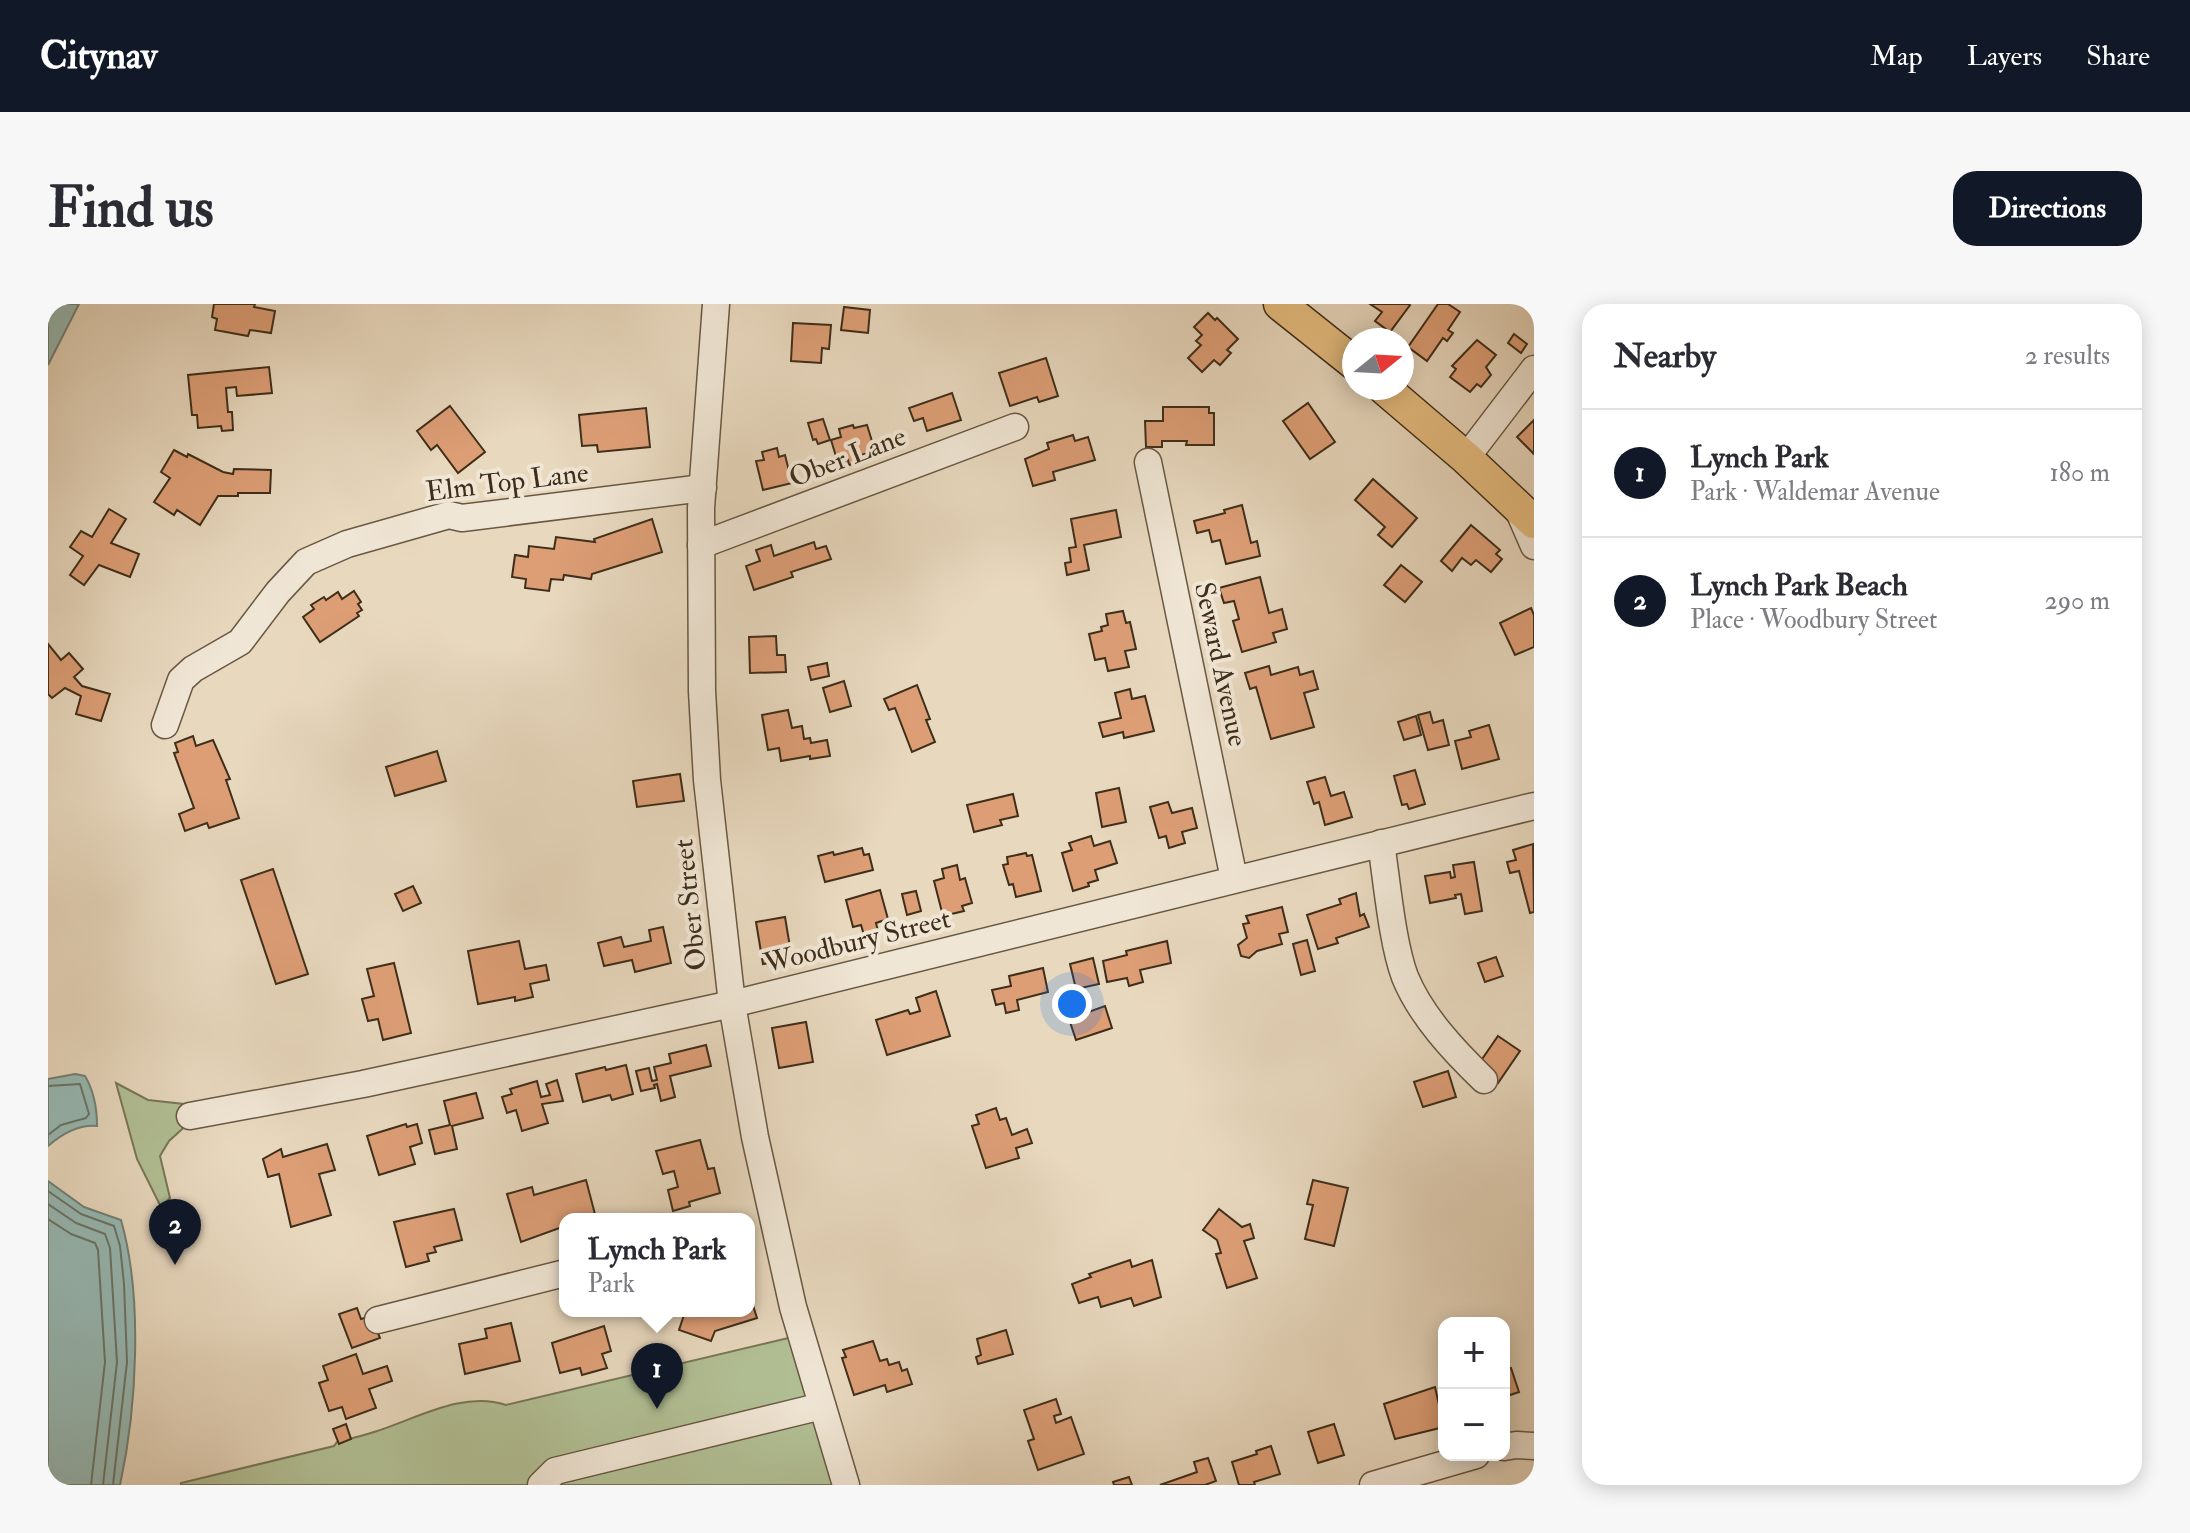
<!DOCTYPE html>
<html lang="en">
<head>
<meta charset="utf-8">
<style>
  :root { --surface:#fff; --page:#f7f7f7; --text:#2b2b33; --muted:#7c7c81; --line:#e1e1e2; --accent:#111827 }
  body { margin:0; font-family:"IM FELL Double Pica",serif; background:var(--page); color:var(--text) }
  .controls { position:absolute; right:24px; bottom:24px; display:grid; overflow:hidden; border-radius:16px; box-shadow:0 4px 20px #0003 }
  .controls button { width:72px; height:72px; display:grid; place-items:center; padding:0; border:0; border-bottom:2px solid var(--line); background:var(--surface); color:var(--text); font:40px sans-serif }
  .compass { position:absolute; left:1294px; top:24px; width:72px; height:72px; border-radius:50%; background:var(--surface); box-shadow:0 4px 20px #0003; rotate:72deg }
  .you { position:absolute; left:1024px; top:700px; width:28px; height:28px; margin:-20px; border:6px solid #fff; border-radius:50%; background:#1a73e8; box-shadow:0 0 0 12px #1a73e833 }
  .badge { display:grid; place-items:center; width:52px; height:52px; border-radius:50%; background:var(--accent); color:#fff; font-size:26px; font-weight:700 }
  .pin { position:absolute; translate:-50% -66px; filter:drop-shadow(0 2px 4px #0008) }
  .pin::after { content:''; position:absolute; top:42px; width:28px; height:24px; background:inherit; clip-path:polygon(0 0,100% 0,50% 100%) }
  .popup { position:absolute; left:511px; top:909px; width:196px; height:104px; box-sizing:border-box; display:grid; place-content:center; border-radius:16px; background:var(--surface); filter:drop-shadow(0 2px 6px #0005); font-size:26px; white-space:nowrap; color:var(--muted) }
  .popup b { font-size:30px; color:var(--text) }
  .popup::after { content:''; position:absolute; left:50%; top:100%; margin-left:-16px; border:16px solid transparent; border-top-color:var(--surface) }
  .list { margin:0; padding:0; list-style:none }
  h2 { display:flex; justify-content:space-between; align-items:center; height:104px; margin:0; padding:0 32px; font-size:34px }
  h2 small { font-size:26px; font-weight:400; color:var(--muted) }
  .list li { display:grid; grid-template-columns:52px 1fr auto; gap:24px; align-items:center; box-sizing:border-box; height:128px; padding:0 32px; border-top:2px solid var(--line) }
  .list b { display:block; font-size:30px; white-space:nowrap }
  .list p { margin:0; font-size:26px; white-space:nowrap; color:var(--muted) }
  .list em { font-size:26px; font-style:normal; color:var(--muted) }
  .map { position:relative; flex:none; width:1486px; height:1181px; overflow:hidden; border-radius:24px }
  header { display:flex; align-items:center; gap:48px; box-sizing:border-box; height:112px; padding:0 40px; background:var(--accent); color:#fff }
  header strong { font-size:38px }
  nav { display:flex; gap:44px; margin-inline-start:auto; font-size:28px }
  .intro { display:flex; align-items:center; justify-content:space-between; box-sizing:border-box; height:192px; padding:0 48px }
  h1 { margin:0; font-size:56px }
  .button { padding:20px 36px; border-radius:24px; background:var(--accent); color:#fff; font-size:28px; font-weight:700 }
  main { display:flex; gap:48px; padding:0 48px }
  aside { flex:1; background:var(--surface); border-radius:24px; box-shadow:0 4px 20px #0003 }
  .map>svg:first-child { display:block }
  .green { fill:#b2c095; stroke:#787758; stroke-width:2 }
  .water { fill:#97b9b4; stroke:#738176; stroke-width:2 }
  .lines { fill:none; stroke-linecap:round; stroke-linejoin:round }
  .shore { stroke:#6a7467; stroke-width:2 }
  .building { fill:#dd9e76; stroke:#3e2e1a; stroke-width:2 }
  .minor-casing { stroke:#685843; stroke-width:29 }
  .major-casing { stroke:#3e2e1a; stroke-width:35 }
  .minor { stroke:#f0e6d5; stroke-width:26 }
  .major { stroke:#e4bc7f; stroke-width:32 }
  .labels { text-anchor:middle; stroke-width:8; stroke-linejoin:round; paint-order:stroke }
  .street-label { font-size:28px; fill:#3e2e1a; stroke:#f0e6d5 }
</style>
</head>
<body>
<header>
<strong>Citynav</strong>
<nav><a>Map</a><a>Layers</a><a>Share</a></nav>
</header>
<div class="intro"><h1>Find us</h1><a class="button">Directions</a></div>
<main>
<div class="map">
<svg width="1486" height="1181" viewBox="0 0 1486 1181">
  <rect width="100%" height="100%" fill="#e8d8be"/>
  <filter id="stains"><feTurbulence type="fractalNoise" baseFrequency=".0025" numOctaves="4"/><feColorMatrix values="0 0 0 0 .2 0 0 0 0 .09 0 0 0 0 .02 0 0 0 .5 -.17"/></filter>
  <radialGradient id="worn" r=".72"><stop offset=".6" stop-color="#630" stop-opacity="0"/><stop offset="1" stop-color="#630" stop-opacity=".3"/></radialGradient>
  <g class="green">
    <path d="M68,779L100,796L136,800L142,818L121,837L112,852L122,894L113,903L89,855Z"/>
    <path d="M753,1031L798,1181H133V1179L286,1142L289,1138C301,1135 314,1132 326,1128C366,1116 414,1086 458,1101Z"/>
  </g>
  <g class="water">
    <path d="M0,0H31L0,61Z"/>
    <path d="M27,770L37,772C46,787 49,804 49,822C30,820 14,830 0,842V775Z"/>
    <path d="M0,877L36,903L73,916C95,993 89,1103 72,1181H0Z"/>
  </g>
  <g class="lines">
    <g class="shore">
      <path d="M0,782L32,780L41,810L38,814L13,821L0,831"/>
      <path d="M0,887L33,910L66,922L72,942L76,980L79,1058L65,1181"/>
      <path d="M0,900L28,919L57,930L62,944L69,1058L55,1181"/>
      <path d="M0,915L23,930L47,939L50,946L57,1058L43,1181"/>
    </g>
  </g>
  <g class="building">
    <path d="M166,0H207L206,3L227,7L223,29L202,26L200,32L167,26L169,15L164,13Z"/>
    <path d="M1322,0H1361L1362,1L1342,28L1327,17L1334,8Z"/>
    <path d="M1390,0H1400L1412,8L1400,26L1405,29L1399,37L1395,34L1379,57L1360,43Z"/>
    <path d="M796,3L822,6L820,29L793,26Z"/>
    <path d="M1160,9L1167,16L1169,14L1190,35L1179,46L1183,49L1172,61L1166,56L1154,68L1140,54L1153,41L1148,37L1154,31L1146,23Z"/>
    <path d="M745,19L783,21L781,45L774,44L773,59L743,57Z"/>
    <path d="M1466,30L1479,40L1473,49L1460,39Z"/>
    <path d="M1429,36L1448,51L1438,63L1443,71L1433,83L1429,80L1422,88L1402,73L1408,65L1404,62Z"/>
    <path d="M998,54L1010,92L991,98L989,93L962,102L951,69Z"/>
    <path d="M221,63L224,89L189,92L188,83L178,84L180,108H184L185,126L174,127L173,122L150,124L149,111H144L140,71Z"/>
    <path d="M904,89L913,116L879,127L875,114L866,117L861,104Z"/>
    <path d="M1260,99L1287,138L1262,155L1235,117Z"/>
    <path d="M402,102L437,148L410,169L389,141L383,146L369,127Z"/>
    <path d="M1115,103H1161V109H1166V141H1138L1139,137H1114V143H1098L1097,117H1115Z"/>
    <path d="M598,104L602,143L550,148L549,141L534,142L531,111Z"/>
    <path d="M775,115L782,136L770,140L768,135L765,136L760,119Z"/>
    <path d="M1486,116V150L1469,133Z"/>
    <path d="M805,121L806,124L819,121L827,147L813,151L815,157L801,161L800,156L790,159L783,136L793,133L791,125Z"/>
    <path d="M1025,131L1027,137L1040,133L1047,156L1005,168L1007,176L985,182L977,155L1001,145L999,139Z"/>
    <path d="M729,144L731,153L737,151L744,179L715,186L708,157L716,156L714,148Z"/>
    <path d="M126,146L139,153L140,150L175,168L185,170L186,165L223,166L222,189H190V192H170L152,221L129,206L126,211L106,198L122,174L113,168Z"/>
    <path d="M1325,175L1369,214L1344,243L1330,231L1337,223L1307,196Z"/>
    <path d="M1194,201L1203,239L1209,237L1212,252L1178,260L1172,236L1164,238L1161,226L1149,229L1146,217L1177,209L1176,206Z"/>
    <path d="M61,205L78,215L63,239L91,250L82,273L51,261L36,281L22,271L35,252L22,243L33,227L44,233Z"/>
    <path d="M1068,206L1073,233L1036,241L1041,266L1019,271L1017,259L1023,258L1021,244L1028,243L1023,215Z"/>
    <path d="M604,215L614,248L544,270L543,275L516,271L515,276L503,275L501,287L477,284L478,275L464,273L467,251L480,253L481,242L506,245L508,233L547,238L546,235Z"/>
    <path d="M1423,221L1452,246L1448,250L1454,255L1443,268L1428,256L1423,261L1414,254L1404,267L1393,257Z"/>
    <path d="M766,238L768,245L778,242L783,255L743,268L745,273L706,286L698,262L712,257L708,246L723,241L726,252Z"/>
    <path d="M1353,261L1374,278L1357,298L1336,281Z"/>
    <path d="M1212,273L1221,309L1234,305L1239,325L1225,329L1228,338L1194,348L1185,317L1191,315L1186,297L1176,299L1171,284Z"/>
    <path d="M306,287L313,298L310,300L314,306L309,309L311,312L272,338L255,313L266,305L263,301L276,293L278,296L290,288L294,295Z"/>
    <path d="M1483,304L1486,311V343L1467,351L1452,319Z"/>
    <path d="M1075,307L1078,319L1082,318L1088,345L1077,347L1081,363L1060,367L1057,354L1047,356L1041,330L1054,327L1053,323L1060,321L1058,310Z"/>
    <path d="M728,332L729,351H737L738,368L702,369L701,333Z"/>
    <path d="M0,340L13,356L21,349L35,365L26,373L34,382L62,390L53,417L28,410L33,392L17,384L4,394L0,390Z"/>
    <path d="M779,359L781,372L763,376L760,363Z"/>
    <path d="M1221,362L1223,371L1250,363L1252,371L1265,367L1270,385L1256,389L1266,423L1223,435L1208,383L1202,385L1197,369Z"/>
    <path d="M796,377L803,402L782,408L775,384Z"/>
    <path d="M869,381L882,415L878,416L887,438L864,448L847,404L841,406L836,395Z"/>
    <path d="M1082,385L1084,395L1097,392L1106,427L1076,434L1075,428L1055,433L1051,419L1073,414L1067,389Z"/>
    <path d="M740,406L744,424L754,422L756,435L762,434L763,439L779,436L782,452L762,455V452L733,457L731,444L720,446L714,411Z"/>
    <path d="M1382,408L1385,419L1395,416L1401,441L1380,446L1370,411Z"/>
    <path d="M1368,412L1373,431L1356,436L1350,418Z"/>
    <path d="M1441,421L1451,455L1414,465L1407,437L1423,433L1421,427Z"/>
    <path d="M145,432L148,442L165,436L182,475L178,476L191,514L161,524L159,519L137,527L131,510L146,504L126,449L130,448L127,439Z"/>
    <path d="M389,447L398,477L347,492L338,463Z"/>
    <path d="M1367,466L1377,500L1361,505L1359,500L1354,501L1346,472Z"/>
    <path d="M632,470L636,497L589,503L585,477Z"/>
    <path d="M1277,473L1283,492L1296,488L1304,513L1277,521L1271,498L1266,500L1259,478Z"/>
    <path d="M1071,484L1078,518L1054,523L1048,489Z"/>
    <path d="M965,490L970,512L952,516L954,521L926,528L919,501Z"/>
    <path d="M1120,498L1124,509L1144,504L1149,524L1134,528L1137,539L1121,544L1118,532L1111,534L1102,503Z"/>
    <path d="M1043,532L1046,542L1062,537L1069,559L1047,566L1050,576L1040,579L1041,582L1025,587L1014,549L1024,546L1021,539Z"/>
    <path d="M1485,540L1486,608L1482,609L1471,567L1462,569L1459,558L1468,556L1465,546Z"/>
    <path d="M814,544L816,551L821,550L825,566L777,578L770,552L785,548L786,551Z"/>
    <path d="M978,549L979,552L984,551L993,587L968,593L965,580L961,581L955,561L960,560L959,553Z"/>
    <path d="M1426,558L1434,607L1417,610L1413,590L1407,591L1408,594L1382,599L1377,572L1402,568L1403,574L1407,573L1405,561Z"/>
    <path d="M909,561L912,576L917,574L924,599L914,602L916,607L895,612L886,577L896,574L894,565Z"/>
    <path d="M225,565L260,670L228,680L193,576Z"/>
    <path d="M365,582L373,599L355,607L347,590Z"/>
    <path d="M832,586L840,615L828,619L830,627L816,631L813,621L805,623L798,596Z"/>
    <path d="M868,587L873,607L859,611L854,590Z"/>
    <path d="M1308,589L1312,612L1316,610L1321,623L1288,634L1290,639L1270,645L1259,611L1293,600L1291,595Z"/>
    <path d="M1234,603L1240,628L1231,630L1234,640L1209,647L1201,654L1193,652L1190,641L1199,634L1195,620L1201,619L1198,612Z"/>
    <path d="M737,613L744,655L715,660L708,618Z"/>
    <path d="M615,623L623,659L587,668L584,656L556,662L550,639L573,633L576,643L603,637L601,626Z"/>
    <path d="M1259,636L1267,667L1253,671L1245,640Z"/>
    <path d="M471,637L477,665L498,661L501,676L482,680L485,693L467,697V693L430,700L420,647Z"/>
    <path d="M1119,637L1123,659L1092,666L1095,678L1081,682L1079,674L1059,678L1055,657L1079,651L1078,647Z"/>
    <path d="M1448,653L1455,672L1437,678L1430,659Z"/>
    <path d="M1045,654L1051,680L1028,685L1022,660Z"/>
    <path d="M346,659L363,729L335,736L330,715L320,717L314,695L326,692L319,665Z"/>
    <path d="M995,664L1000,688L969,696L971,706L958,709L956,699L948,701L944,686L963,682L961,672Z"/>
    <path d="M888,687L902,732L839,751L828,716L860,706L862,710L872,707L868,694Z"/>
    <path d="M1057,702L1064,724L1028,736L1021,715Z"/>
    <path d="M758,718L765,758L731,764L724,724Z"/>
    <path d="M1450,732L1472,747L1450,779L1428,764Z"/>
    <path d="M658,741L663,762L622,772L627,793L613,797L609,780L606,781L607,784L593,787L588,767L601,764L604,777L609,776L606,763L623,759L621,750Z"/>
    <path d="M578,761L585,790L564,796L562,791L535,798L528,770L557,763L558,766Z"/>
    <path d="M1400,767L1408,793L1375,803L1366,778Z"/>
    <path d="M509,776L515,797L494,800L500,819L474,827L468,806L459,809L454,793L464,790L462,785L489,777L493,793L502,791L498,780Z"/>
    <path d="M428,789L435,814L404,822L409,845L387,850L381,826L402,821L396,797Z"/>
    <path d="M948,804L952,816L958,814L964,831L979,825L984,839L968,844L971,854L938,864L924,822L931,820L928,811Z"/>
    <path d="M358,820L359,823L369,820L374,839L362,843L367,860L331,871L319,832Z"/>
    <path d="M652,836L660,865L666,864L672,889L641,898L642,902L625,907L620,886L630,883L626,867L615,870L608,847Z"/>
    <path d="M279,840L287,866L271,870L283,911L243,923L231,870L220,873L215,855L233,845L235,853Z"/>
    <path d="M538,876L548,914L517,915V922L473,938L459,890L484,883L486,891Z"/>
    <path d="M1265,876L1300,884L1286,942L1257,935L1265,901L1259,900Z"/>
    <path d="M406,905L414,936L386,943L388,948L379,950L381,957L358,963L346,918Z"/>
    <path d="M1171,905L1194,923L1202,920L1206,934L1196,937L1209,974L1179,984L1168,950L1173,949L1169,936L1155,926Z"/>
    <path d="M1082,956L1084,963L1104,956L1113,993L1086,1002L1083,994L1053,1003L1050,993L1031,999L1024,980L1043,973L1041,970Z"/>
    <path d="M701,989L709,1014L667,1027L663,1037L631,1026L637,1008L634,1007H701Z"/>
    <path d="M309,1004L313,1015L323,1012L332,1034L304,1044L291,1010Z"/>
    <path d="M463,1019L472,1057L417,1070L411,1040L439,1034L437,1025Z"/>
    <path d="M556,1022L563,1047L554,1050L559,1064L534,1071L532,1064L512,1069L504,1039Z"/>
    <path d="M958,1026L965,1050L930,1060L928,1053L933,1051L929,1035Z"/>
    <path d="M825,1037L832,1057L839,1055L841,1061L851,1058L854,1067L859,1065L864,1080L839,1088L837,1081L806,1091L794,1054L798,1053L795,1046Z"/>
    <path d="M308,1050L315,1070L339,1062L344,1077L321,1085L328,1104L298,1115L294,1103L281,1107L271,1079L280,1076L275,1062Z"/>
    <path d="M1463,1064L1471,1088L1456,1093V1066Z"/>
    <path d="M1387,1083L1396,1123L1347,1135L1336,1100Z"/>
    <path d="M1008,1095L1013,1110L1006,1112L1008,1119L1023,1113L1036,1150L990,1166L980,1137L986,1135L976,1106Z"/>
    <path d="M298,1120L303,1135L291,1140L285,1125Z"/>
    <path d="M1286,1120L1296,1151L1270,1159L1260,1128Z"/>
    <path d="M1223,1142L1232,1170L1206,1178L1207,1181H1191L1184,1158L1209,1150L1208,1147Z"/>
    <path d="M1160,1154L1168,1177L1157,1181H1112L1149,1168L1146,1158Z"/>
    <path d="M1081,1173L1084,1181H1066L1065,1178Z"/>
  </g>
  <g class="lines">
    <g class="minor-casing">
      <g id="minor">
        <path d="M668,0L653,204L654,387L659,476L684,700L707,833L745,1003L798,1181"/>
        <path d="M1418,154L1486,65"/>
        <path d="M1100,158L1186,575"/>
        <path d="M1469,203L1486,242"/>
        <path d="M653,241L967,123"/>
        <path d="M117,421L133,376L145,365L192,338L230,288L258,258L299,240L401,211L414,214L655,184"/>
        <path d="M1333,539C1339,578 1344,638 1357,673C1373,712 1406,747 1436,776"/>
        <path d="M142,812L315,780L684,700L1486,502"/>
        <path d="M330,1016L517,969"/>
        <path d="M1456,1143L1468,1141L1486,1142"/>
        <path d="M493,1181L507,1167L774,1102"/>
        <path d="M1325,1181L1428,1151"/>
      </g>
    </g>
    <g class="major-casing">
      <g id="major">
        <path d="M1232,0L1306,59"/>
        <path d="M1336,84L1418,154L1486,218"/>
      </g>
    </g>
    <use href="#minor" class="minor"/>
    <use href="#major" class="major"/>
  </g>
  <g class="labels">
    <g class="street-label">
      <text transform="translate(799 152) rotate(-21)" y="10">Ober Lane</text>
      <text transform="translate(459 177) rotate(-7)" y="10">Elm Top Lane</text>
      <text transform="translate(1174 360) rotate(78)" y="10">Seward Avenue</text>
      <text transform="translate(641 601) rotate(-96)" y="10">Ober Street</text>
      <text transform="translate(809 636) rotate(-14)" y="10">Woodbury Street</text>
    </g>
  </g>
  <rect width="100%" height="100%" filter="url(#stains)"/>
  <rect width="100%" height="100%" fill="url(#worn)"/>
</svg>
<div class="controls">
<button>+</button>
<button>−</button>
</div>
<svg class="compass" viewBox="-18 -18 36 36"><path d="M0-13l5 13h-10z" fill="#e53935"/><path d="M0 13l5-13h-10z" fill="#7c7c81"/></svg>
<div class="you"></div>
<div class="pin badge" style="left:609px;top:1105px">1</div>
<div class="popup"><b>Lynch Park</b>Park</div>
<div class="pin badge" style="left:127px;top:961px">2</div>
</div>
<aside>
<h2>Nearby<small>2 results</small></h2>
<ul class="list">
<li><span class="badge">1</span><div><b>Lynch Park</b><p>Park · Waldemar Avenue</p></div><em>180 m</em></li>
<li><span class="badge">2</span><div><b>Lynch Park Beach</b><p>Place · Woodbury Street</p></div><em>290 m</em></li>
</ul>
</aside>
</main>
</body>
</html>
